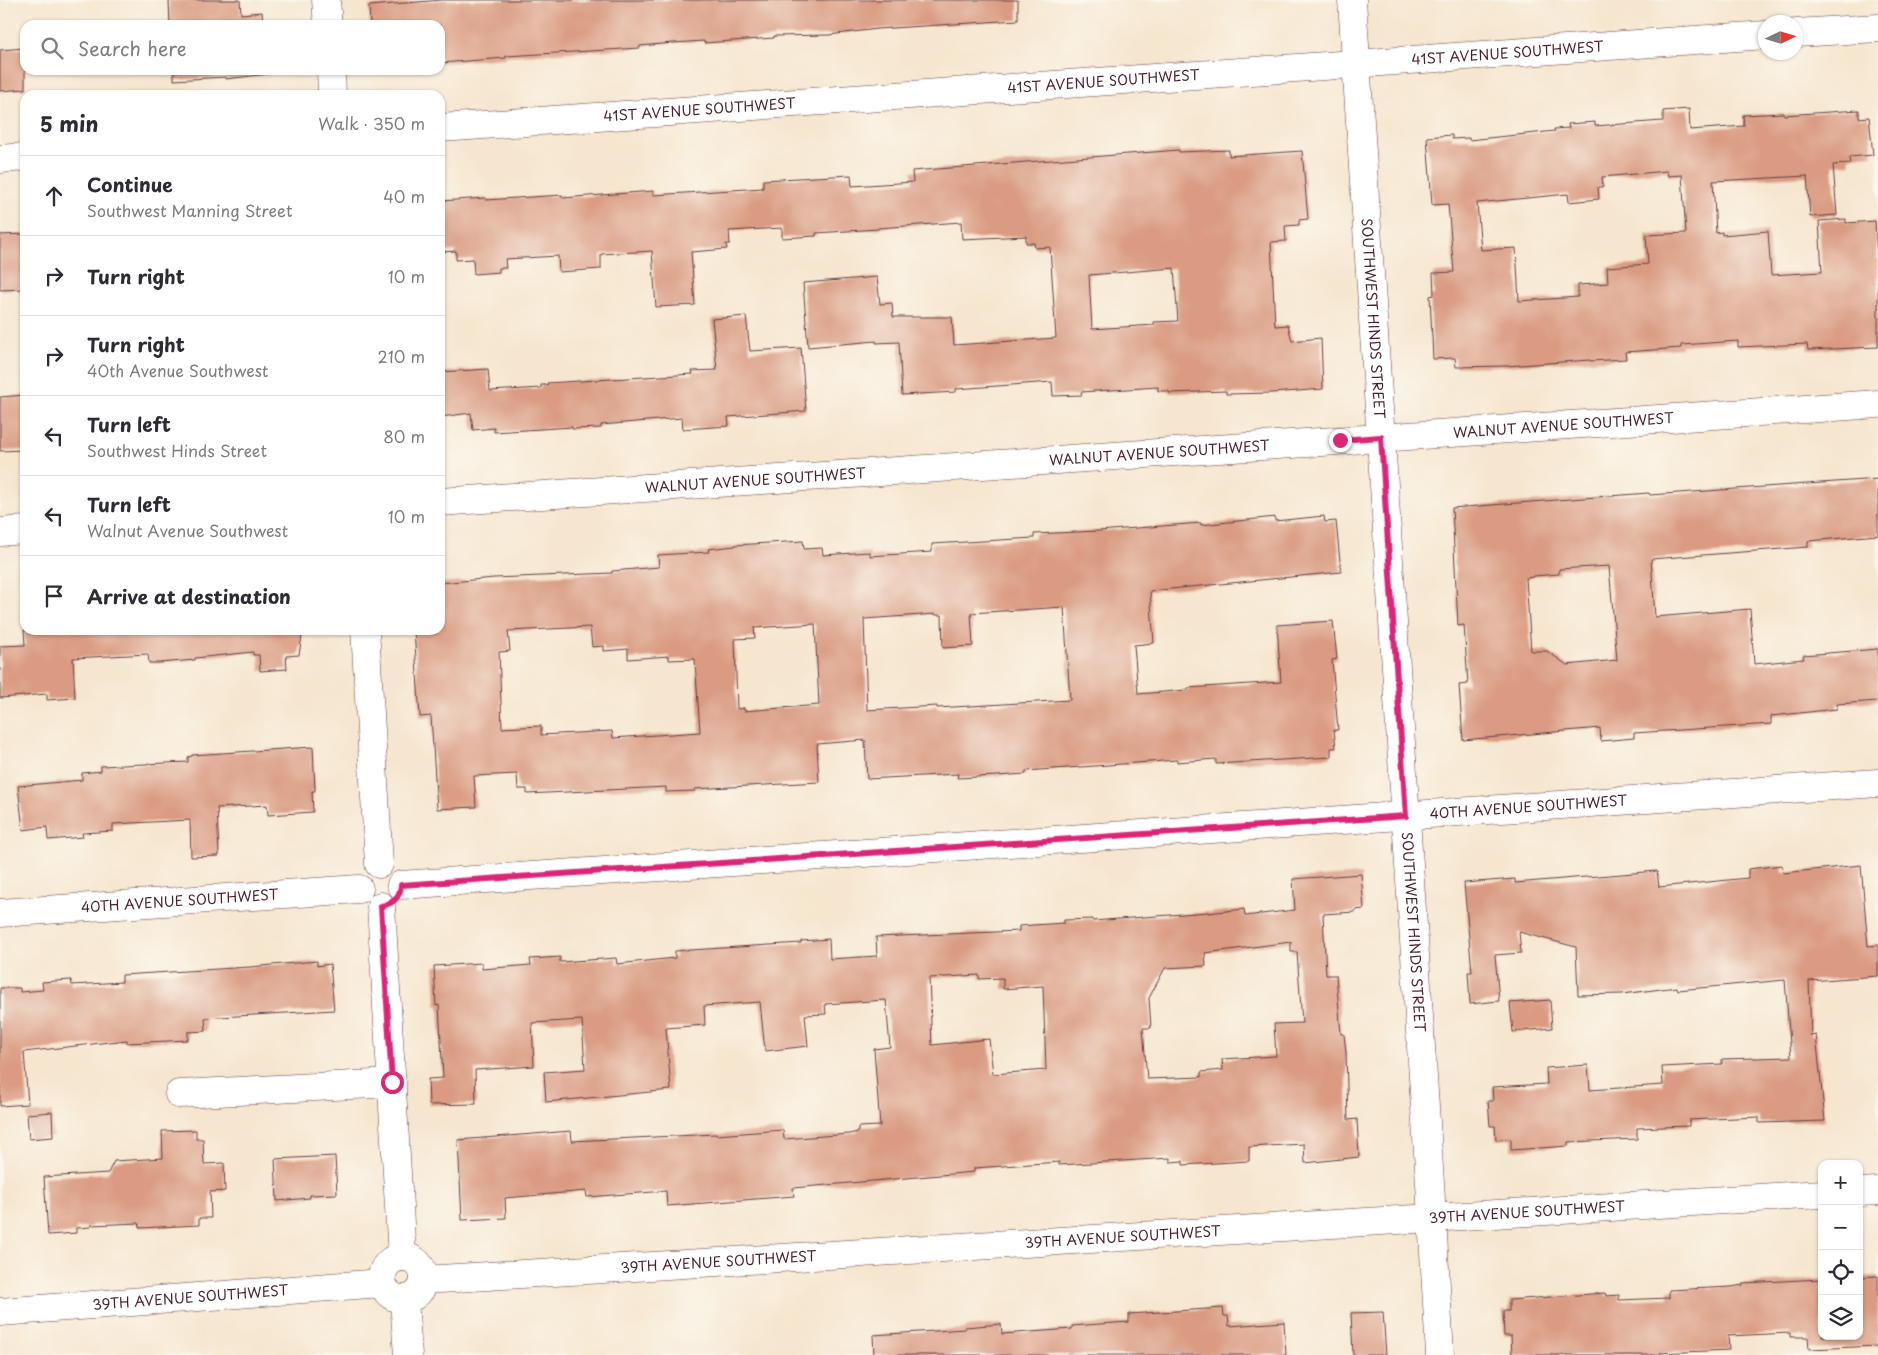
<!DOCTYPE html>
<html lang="en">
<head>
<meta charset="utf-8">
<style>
  :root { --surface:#fff; --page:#f2f2f3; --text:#2b2b33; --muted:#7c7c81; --line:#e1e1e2 }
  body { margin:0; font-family:"Playpen Sans",sans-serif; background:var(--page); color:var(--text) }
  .controls { position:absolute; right:15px; bottom:15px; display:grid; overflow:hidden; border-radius:10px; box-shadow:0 1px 4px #0004 }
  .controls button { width:45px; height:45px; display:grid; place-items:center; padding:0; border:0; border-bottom:1px solid var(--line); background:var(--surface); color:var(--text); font:25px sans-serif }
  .compass { position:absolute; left:1758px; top:15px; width:45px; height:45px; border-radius:50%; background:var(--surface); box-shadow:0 1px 4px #0004; rotate:86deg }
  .stop { position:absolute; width:15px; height:15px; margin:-11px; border:4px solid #db2777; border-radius:50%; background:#fff }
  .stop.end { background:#db2777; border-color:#fff; box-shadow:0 1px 5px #0008 }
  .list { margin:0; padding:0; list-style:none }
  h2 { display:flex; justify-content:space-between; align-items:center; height:65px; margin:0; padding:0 20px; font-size:21px }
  h2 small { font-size:16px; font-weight:400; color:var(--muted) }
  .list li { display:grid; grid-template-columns:32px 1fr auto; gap:15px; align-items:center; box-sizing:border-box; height:80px; padding:0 20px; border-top:1px solid var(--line) }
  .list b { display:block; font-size:19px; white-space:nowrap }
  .list p { margin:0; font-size:16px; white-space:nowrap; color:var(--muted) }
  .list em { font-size:16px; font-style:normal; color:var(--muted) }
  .icon { flex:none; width:28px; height:28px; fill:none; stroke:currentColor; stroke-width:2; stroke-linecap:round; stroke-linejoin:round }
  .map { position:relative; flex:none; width:1878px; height:1355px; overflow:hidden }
  .search { position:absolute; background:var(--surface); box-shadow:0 1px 4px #0004; left:20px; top:20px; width:425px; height:55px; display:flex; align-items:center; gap:12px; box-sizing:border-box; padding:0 18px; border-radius:15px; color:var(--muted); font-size:19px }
  .panel { position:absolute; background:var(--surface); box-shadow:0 1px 4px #0004; left:20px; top:90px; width:425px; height:545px; border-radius:15px }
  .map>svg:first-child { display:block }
  .building { fill:#da9b82; fill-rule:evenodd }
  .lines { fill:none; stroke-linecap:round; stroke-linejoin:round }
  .minor-casing { stroke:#643d44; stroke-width:29 }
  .minor { stroke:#fff; stroke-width:28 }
  .route { stroke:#db2777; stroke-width:6 }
  .labels { text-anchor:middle; stroke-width:4.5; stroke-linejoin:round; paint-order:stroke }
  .street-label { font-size:14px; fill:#4a1f2b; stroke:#fbf7ec }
</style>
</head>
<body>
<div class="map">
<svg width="1878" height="1355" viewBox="0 0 1878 1355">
  <rect width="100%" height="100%" fill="#fbf7ec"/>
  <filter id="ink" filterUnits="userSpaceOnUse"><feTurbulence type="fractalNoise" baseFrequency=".02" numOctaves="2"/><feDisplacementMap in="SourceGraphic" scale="10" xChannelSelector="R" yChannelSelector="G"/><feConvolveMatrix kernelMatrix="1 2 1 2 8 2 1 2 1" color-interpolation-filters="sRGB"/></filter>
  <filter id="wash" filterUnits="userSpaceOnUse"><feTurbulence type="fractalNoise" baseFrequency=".0096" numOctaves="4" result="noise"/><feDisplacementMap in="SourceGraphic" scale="20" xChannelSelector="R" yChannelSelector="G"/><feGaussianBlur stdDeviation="1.12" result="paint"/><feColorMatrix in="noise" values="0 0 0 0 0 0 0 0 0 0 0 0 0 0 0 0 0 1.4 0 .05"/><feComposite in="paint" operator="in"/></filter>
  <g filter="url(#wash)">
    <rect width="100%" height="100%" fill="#f6e6cf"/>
    <g id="blocks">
      <g class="building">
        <path d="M187,0H240L241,14L262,12L263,25H170L169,1Z"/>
        <path d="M442,0H1018V20L877,29L829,35L774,36V38L704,43V41L673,43L640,46V48L506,56V58L440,63V25H370L369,6Z"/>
        <path d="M25,48V89L0,91V50Z"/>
        <path d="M174,70H268V74L226,79V77L174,80Z"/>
        <path d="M1689,109L1690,130L1744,126L1743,115L1783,113L1784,115L1859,110V118L1869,117L1873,155L1849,157L1850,164L1833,165L1837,215L1810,217L1807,176L1713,181L1716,233L1722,232V235L1768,231L1771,275L1822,272L1819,221L1846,219V223L1875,221L1878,271V347L1808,350L1807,344L1738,347V341L1681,345V348L1625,352L1626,359L1590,361V360L1506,366L1456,367L1455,358L1433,359L1430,296L1434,295L1433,273L1454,272L1448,204L1432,205L1427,137L1452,135V139L1469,138V140L1555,131L1554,129L1569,128L1568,124L1595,122V126L1663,121V111ZM1667,171L1668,176L1682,175L1686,233L1646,235L1648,264L1607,267L1608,283L1578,285V297L1519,301L1516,248L1481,250L1477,203L1568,194L1569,202L1599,199L1598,187H1603L1602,177Z"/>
        <path d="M1179,150V152L1229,150V156L1302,151L1308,219L1299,220V225L1285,226L1286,241L1271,242L1275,326L1288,325L1292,341L1321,338L1323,389L1272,393L1226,394V391L1169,393V391H1158V387L1081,392L1082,395L1053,396L1052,382L956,389V392L902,395L899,342L876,343V341L808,347L803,283L877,277L880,304L892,303L893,317H952L954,345L1056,338L1050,247L1035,248L1034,243H1026V236L962,239L961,222L878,228V229L816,233V236L782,238V228L729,231L730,244H726L727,249L691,252L695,305L656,307L652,251L601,254V269L559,272L558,256L505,259L506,268H499V272L474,274L473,259L456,260V251L440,252V201L486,198V200L562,195L563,198L653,191V195L763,188V180L851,175L852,186L913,182L912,171ZM1174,268L1178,321L1154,322V325L1092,329L1089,275Z"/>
        <path d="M25,234V289L0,290V235Z"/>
        <path d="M746,316L750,351L801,348L806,411L728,417L729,426L683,429L682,418L601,425V428L572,429V427L494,432V428L473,430L471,413L440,417V372L488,369L490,391L541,388V385H548L547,383L693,374L692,371L717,370L712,319Z"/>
        <path d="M25,395V450L0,451V397Z"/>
        <path d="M1878,479V535L1808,541V547L1651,559L1655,617L1750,609L1754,664L1804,659L1803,655L1878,649V701L1837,704V709L1771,716V724L1634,733V738L1601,741L1600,728L1463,740L1459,685L1468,684L1464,625L1458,626L1452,508L1649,493L1650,495ZM1609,566L1617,660L1567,665L1547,651H1531L1526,578L1533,577V576L1559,574V569Z"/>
        <path d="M1324,516L1325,522L1336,521L1341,572L1150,591L1154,643L1134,645L1138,694L1188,690V688L1281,682L1277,625L1333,621L1337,659L1332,660L1338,730H1334L1336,748H1331V757L1216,764V759L1177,762V760L1026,771V774L997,776L957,778L958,774L867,779L865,740L817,744L819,782L694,789L695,791L666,792V787L527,794V789H518L517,774L474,776L476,807L437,809L431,716L420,717L414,630H440V583L494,578L612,573V571L659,567L658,555L709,552L708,549L735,546V545L803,541L804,549L822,548L823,555L870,552V556L932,552V544L1034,538V534L1098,531L1201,523V525L1275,517V521ZM1064,607L1070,700L937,708V706L867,710L864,619L936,614V615H942L943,648L973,646L971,613ZM815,624L819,705L744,711V708L737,709L735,639L755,638L754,628ZM590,627L592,647L604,646V651L628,649V659L669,656V660L695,659L700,732L613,738L612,731L541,735V726L502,728L499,652L510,651L508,631Z"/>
        <path d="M24,630H303L299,655L286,656L287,669L260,671L259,655H253V652L195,658V660L159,663H149L148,654L73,658L75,698L47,700V694L0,698V646L25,645Z"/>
        <path d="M313,747L315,791H312L313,812L268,815L267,805L217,808L219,856L191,857L190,820L113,824V831L82,833L83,837L48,840L47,827L23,830L18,786L82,780V773L101,771V766L188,762V757L192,756V755Z"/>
        <path d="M1782,865L1783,873L1861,865L1868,946L1878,945V976L1809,981L1811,1036L1816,1035L1825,1121L1759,1123V1117L1689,1120V1126L1637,1128V1139L1568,1142V1146L1511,1150V1139L1496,1140L1495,1126H1490L1488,1101H1493L1492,1087L1547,1084L1546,1068L1588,1065L1590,1090L1663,1085L1662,1067L1722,1064V1059L1791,1057L1785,980L1678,990L1677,987L1622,994L1578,995L1576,947L1519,932L1521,953L1495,955L1499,1001L1470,1004L1468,972H1472L1464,883L1515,879V883L1657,871L1659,887L1748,878V869Z"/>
        <path d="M1361,874L1364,909L1355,910V912L1323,914L1326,975H1336L1341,1034H1344L1346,1053L1348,1120L1357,1119L1359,1157L1305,1163L1304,1144L1249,1147V1161L1183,1165V1161L1170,1162V1158L1059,1165V1162L974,1168V1172L793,1188L794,1196L667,1206L666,1191L587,1197L586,1191L505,1198L506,1218L462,1220L458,1140L571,1131L572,1141L716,1134V1135L783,1130L784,1139L849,1134L858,1132V1127L880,1126L874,1049L890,1047L886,1000L825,1004L826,1014L805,1015L808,1046L765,1051L760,1002L704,1006L705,1025L666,1028L671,1090L546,1102L544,1072L585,1069L582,1020L532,1023L534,1066L475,1070L476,1104L429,1105L428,1079L443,1078L439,1005L436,1006L434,966L482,963V969L531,965L530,959L560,957V962L616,958L617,964L675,958V951L801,943V941L829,939L830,959L877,956L876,937L1019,931V926L1064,923V920L1093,919V921L1208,912V913L1244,909L1245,916L1295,910L1293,879ZM1291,942V952H1297L1302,1023L1274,1024L1276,1056L1222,1059L1223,1070L1201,1072V1077L1147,1079L1143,1028H1151L1149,998L1165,968L1206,966L1205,953ZM979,975V979L1003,978V989L1043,986L1046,1070L993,1074L989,1039L932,1045L929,978Z"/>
        <path d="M317,961V966L330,964L334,1010L205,1018L206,1031L188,1032V1040L127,1043V1040L24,1052L28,1104L0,1106V988H20V992L43,990L42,982L71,980L72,985L122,982V975L250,967Z"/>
        <path d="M1550,1000L1552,1028L1513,1032L1510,1003Z"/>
        <path d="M52,1112L53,1137L29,1139L27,1114Z"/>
        <path d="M196,1130V1139H203L204,1164L224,1163L225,1191L210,1192L211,1218H199V1225L140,1228L139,1223L91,1225V1227L76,1228V1233L48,1235L44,1177L108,1173L114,1161L163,1158L162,1131Z"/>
        <path d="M335,1156L337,1194L310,1195V1198L277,1201L275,1159Z"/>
        <path d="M1878,1276V1346L1809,1349L1808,1337H1790V1333L1728,1336L1729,1350L1660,1353V1355H1512L1511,1336H1504L1503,1311H1509V1300L1605,1293L1606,1296L1619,1295V1300L1669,1298V1290L1731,1287L1743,1285V1283L1822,1279V1336H1859V1277Z"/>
        <path d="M1223,1308L1224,1316H1228L1229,1326L1284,1322L1286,1355H874L873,1335L965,1329V1327L1001,1324L1002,1334L1072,1329V1326L1129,1322V1314Z"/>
        <path d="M1383,1312L1386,1355H1353L1351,1313Z"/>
      </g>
    </g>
  </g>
  <g filter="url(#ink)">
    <use href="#blocks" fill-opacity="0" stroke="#643d44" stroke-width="1"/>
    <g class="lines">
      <g class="minor-casing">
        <g id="minor">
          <path d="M326,0L328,25"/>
          <path id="s1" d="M1352,0L1430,1183L1440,1355"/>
          <path d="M1796,33L1878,28"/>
          <path d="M331,70L332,95"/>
          <path id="s2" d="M440,128L1766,35"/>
          <path d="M0,159L25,157"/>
          <path id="s3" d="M440,502L1878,404"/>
          <path d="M0,532L25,530"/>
          <path d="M365,630L379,864"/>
          <path id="s4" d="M401,885L1878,783"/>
          <path d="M381,906L402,1257"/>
          <path id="s5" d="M0,913L359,889"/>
          <path d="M179,1094L392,1083"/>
          <path d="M1859,1192L1878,1191"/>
          <circle cx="403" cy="1278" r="21"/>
          <path id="s6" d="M424,1280L1822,1194"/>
          <path d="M404,1300L408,1355"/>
          <path id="s7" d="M0,1312L382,1283"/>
        </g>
      </g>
      <use href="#minor" class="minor"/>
    </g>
  </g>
  <g class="lines" filter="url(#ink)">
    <path class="route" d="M392,1082L381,906C393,904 400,897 401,885L1406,816L1381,437L1340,440"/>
  </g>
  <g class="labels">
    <g class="street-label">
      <text dy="5" stroke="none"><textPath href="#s2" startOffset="1070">41ST AVENUE SOUTHWEST</textPath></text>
      <text dy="5" stroke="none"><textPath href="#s2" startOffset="665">41ST AVENUE SOUTHWEST</textPath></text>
      <text dy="5" stroke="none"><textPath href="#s2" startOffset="260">41ST AVENUE SOUTHWEST</textPath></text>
      <text dy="5" stroke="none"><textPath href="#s1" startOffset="319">SOUTHWEST HINDS STREET</textPath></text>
      <text dy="5" stroke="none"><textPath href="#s3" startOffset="1126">WALNUT AVENUE SOUTHWEST</textPath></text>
      <text dy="5" stroke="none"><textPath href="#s3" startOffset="721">WALNUT AVENUE SOUTHWEST</textPath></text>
      <text dy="5" stroke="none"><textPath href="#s3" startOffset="316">WALNUT AVENUE SOUTHWEST</textPath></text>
      <text dy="5" stroke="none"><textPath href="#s4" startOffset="1130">40TH AVENUE SOUTHWEST</textPath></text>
      <text dy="5" stroke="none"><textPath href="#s5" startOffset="180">40TH AVENUE SOUTHWEST</textPath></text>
      <text dy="5" stroke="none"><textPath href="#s1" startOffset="934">SOUTHWEST HINDS STREET</textPath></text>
      <text dy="5" stroke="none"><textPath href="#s6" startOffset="1105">39TH AVENUE SOUTHWEST</textPath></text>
      <text dy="5" stroke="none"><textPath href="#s6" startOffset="700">39TH AVENUE SOUTHWEST</textPath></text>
      <text dy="5" stroke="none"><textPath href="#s6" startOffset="295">39TH AVENUE SOUTHWEST</textPath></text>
      <text dy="5" stroke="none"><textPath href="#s7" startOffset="191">39TH AVENUE SOUTHWEST</textPath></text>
    </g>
  </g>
</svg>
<div class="controls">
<button>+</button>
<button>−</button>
<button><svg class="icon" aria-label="locate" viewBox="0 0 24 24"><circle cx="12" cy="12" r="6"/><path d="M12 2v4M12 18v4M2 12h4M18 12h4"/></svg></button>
<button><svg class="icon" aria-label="layers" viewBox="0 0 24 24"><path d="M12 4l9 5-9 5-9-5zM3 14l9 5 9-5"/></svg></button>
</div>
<svg class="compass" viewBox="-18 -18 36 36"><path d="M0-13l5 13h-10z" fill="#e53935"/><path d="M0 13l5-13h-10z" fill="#7c7c81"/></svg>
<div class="stop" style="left:392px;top:1082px"></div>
<div class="stop end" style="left:1340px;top:440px"></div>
<div class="search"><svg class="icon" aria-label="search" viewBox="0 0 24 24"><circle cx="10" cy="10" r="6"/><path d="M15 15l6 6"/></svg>Search here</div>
<section class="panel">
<h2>5 min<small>Walk · 350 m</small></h2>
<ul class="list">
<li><svg class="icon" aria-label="ahead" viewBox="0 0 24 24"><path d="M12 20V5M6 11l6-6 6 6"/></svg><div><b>Continue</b><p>Southwest Manning Street</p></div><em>40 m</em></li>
<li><svg class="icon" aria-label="right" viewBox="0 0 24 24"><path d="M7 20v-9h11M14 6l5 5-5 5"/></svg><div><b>Turn right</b></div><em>10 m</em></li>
<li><svg class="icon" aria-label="right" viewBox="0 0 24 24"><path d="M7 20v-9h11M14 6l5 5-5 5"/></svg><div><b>Turn right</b><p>40th Avenue Southwest</p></div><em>210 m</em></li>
<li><svg class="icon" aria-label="left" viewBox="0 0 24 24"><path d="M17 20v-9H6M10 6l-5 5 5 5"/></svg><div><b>Turn left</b><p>Southwest Hinds Street</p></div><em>80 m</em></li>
<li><svg class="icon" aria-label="left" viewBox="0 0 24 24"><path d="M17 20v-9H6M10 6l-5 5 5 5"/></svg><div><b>Turn left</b><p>Walnut Avenue Southwest</p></div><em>10 m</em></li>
<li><svg class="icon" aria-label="arrive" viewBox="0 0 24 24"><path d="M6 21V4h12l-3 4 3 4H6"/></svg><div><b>Arrive at destination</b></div></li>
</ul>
</section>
</div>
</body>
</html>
